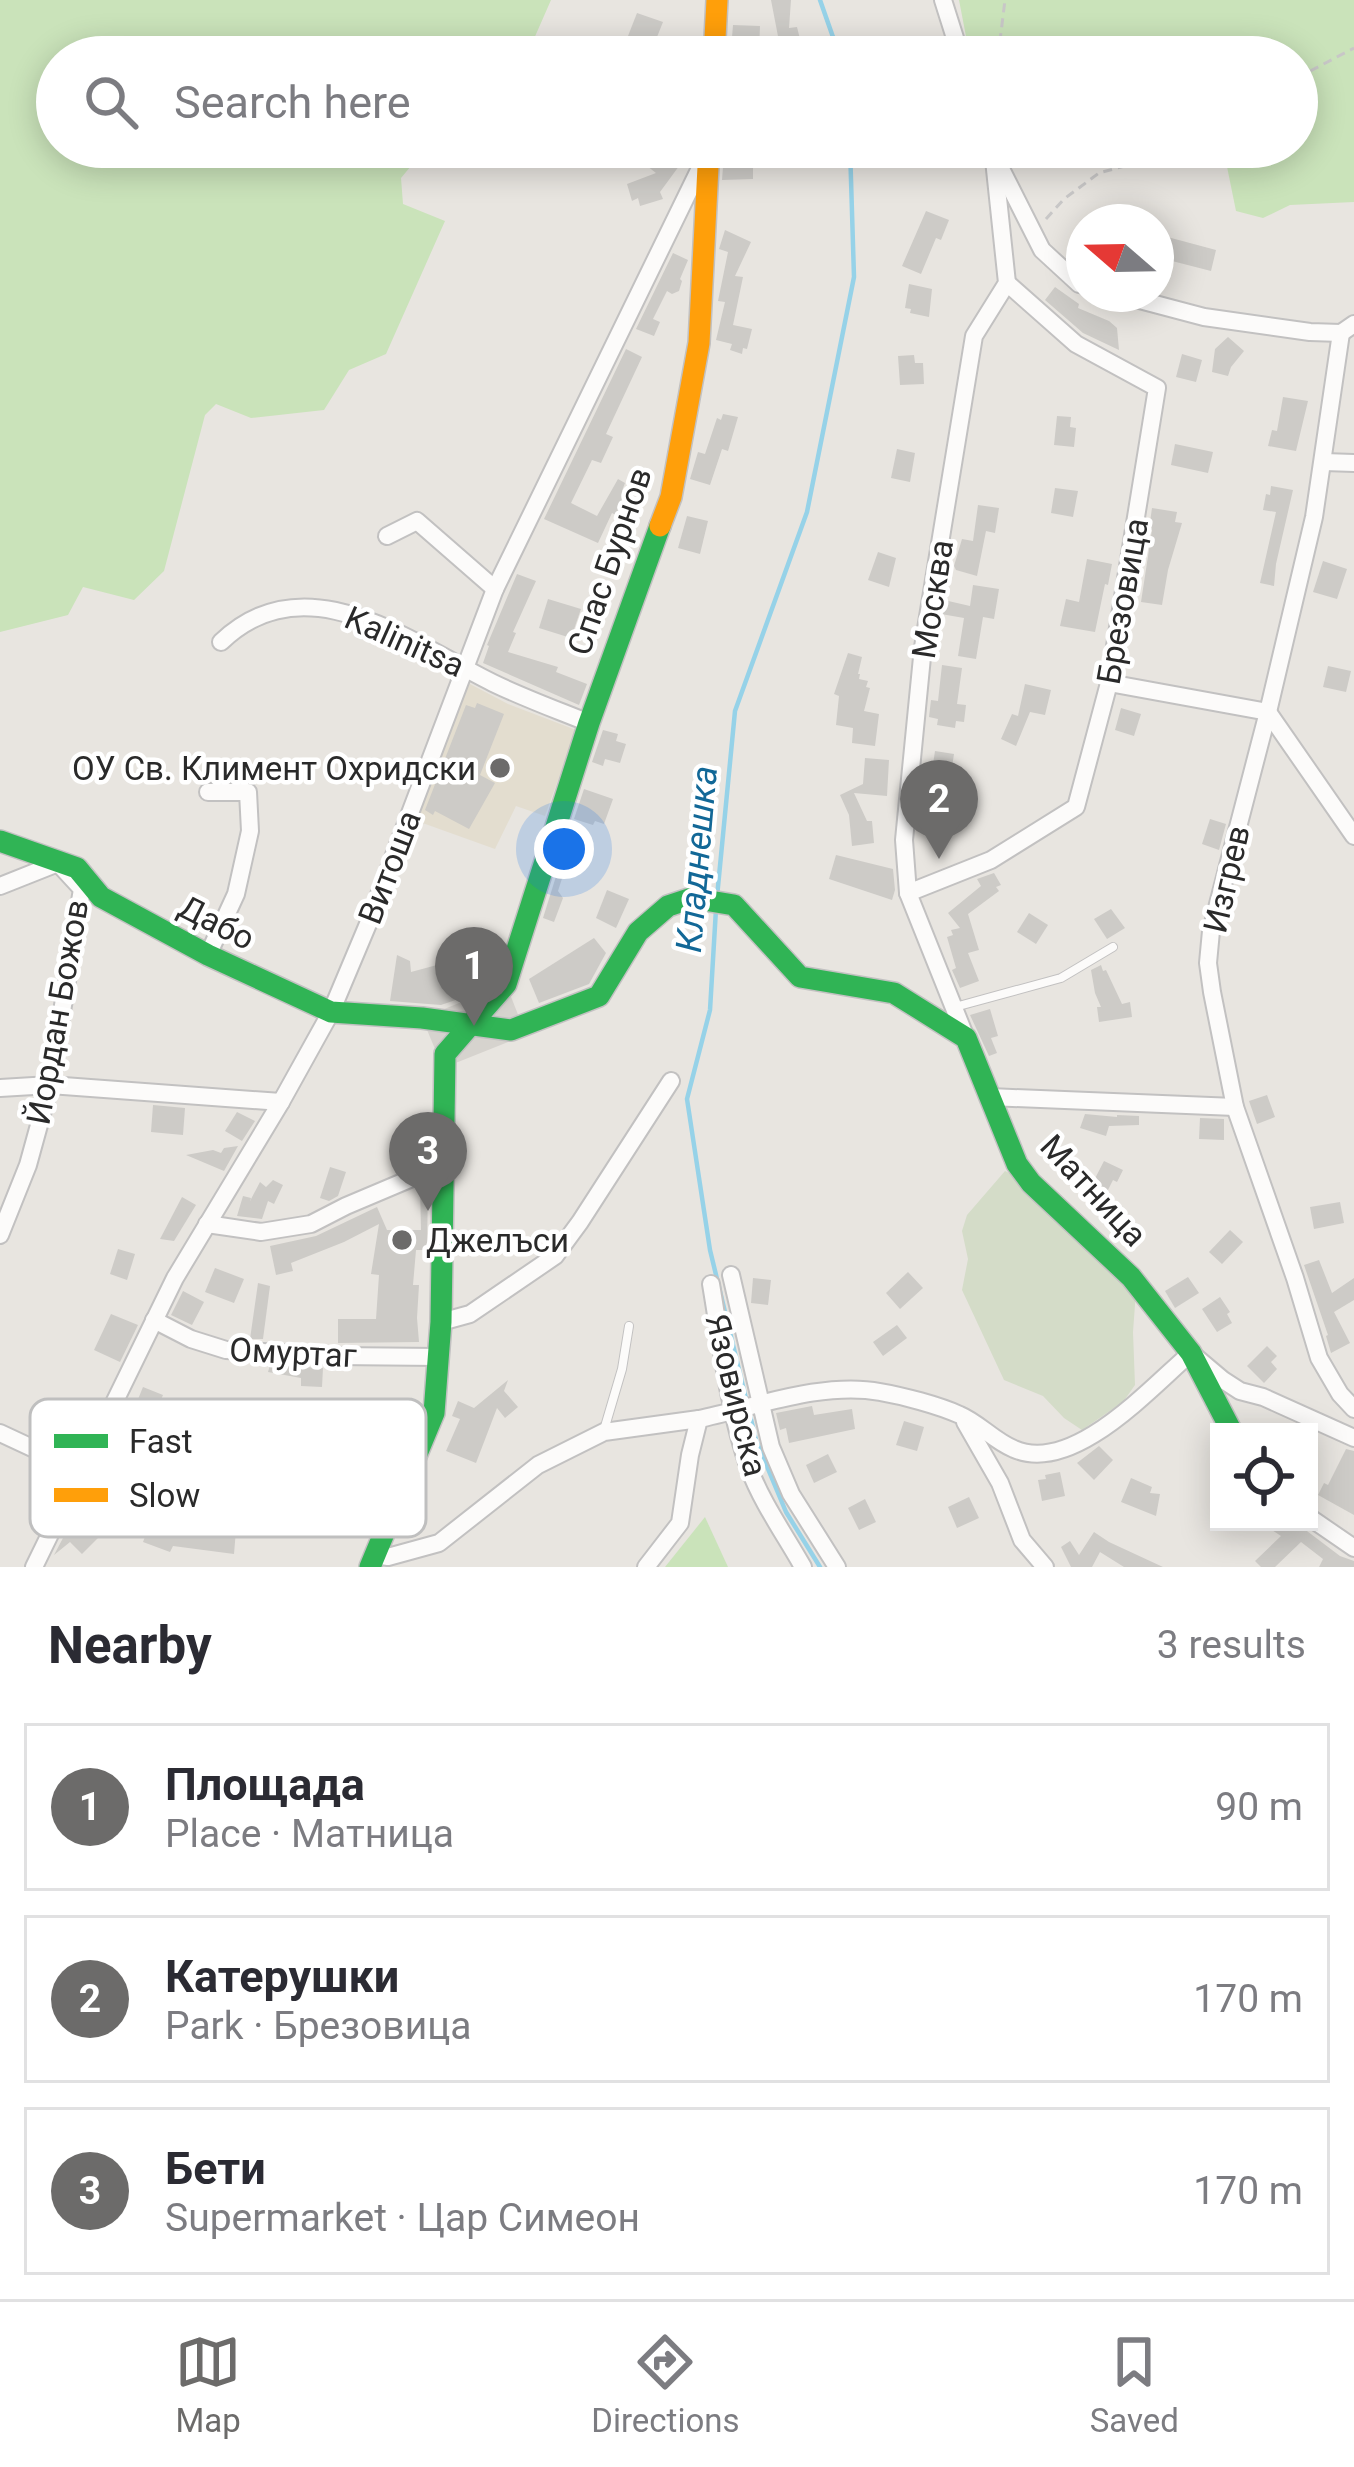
<!DOCTYPE html>
<html lang="en">
<head>
<meta charset="utf-8">
<style>
  :root { --surface:#fff; --page:#f7f7f7; --text:#2b2b33; --muted:#7c7c81; --line:#e1e1e2; --accent:#6c6b6a }
  body { margin:0; font-family:Roboto,sans-serif; background:var(--page); color:var(--text) }
  .controls { position:absolute; right:36px; bottom:36px; display:grid; overflow:hidden; border-radius:0px; box-shadow:0 6px 30px #0003 }
  .controls button { width:108px; height:108px; display:grid; place-items:center; padding:0; border:0; border-bottom:3px solid var(--line); background:var(--surface); color:var(--text); font:60px sans-serif }
  .compass { position:absolute; left:1066px; top:204px; width:108px; height:108px; border-radius:50%; background:var(--surface); box-shadow:0 6px 30px #0003; rotate:290deg }
  .you { position:absolute; left:564px; top:849px; width:42px; height:42px; margin:-30px; border:9px solid #fff; border-radius:50%; background:#1a73e8; box-shadow:0 0 0 18px #1a73e833 }
  .badge { display:grid; place-items:center; width:78px; height:78px; border-radius:50%; background:var(--accent); color:#fff; font-size:39px; font-weight:700 }
  .pin { position:absolute; translate:-50% -99px; filter:drop-shadow(0 3px 6px #0008) }
  .pin::after { content:''; position:absolute; top:63px; width:42px; height:36px; background:inherit; clip-path:polygon(0 0,100% 0,50% 100%) }
  .list { margin:0; padding:0; list-style:none }
  h2 { display:flex; justify-content:space-between; align-items:center; height:156px; margin:0; padding:0 48px; font-size:51px }
  h2 small { font-size:39px; font-weight:400; color:var(--muted) }
  .list li { display:grid; grid-template-columns:78px 1fr auto; gap:36px; align-items:center; box-sizing:border-box; height:168px; margin:0 24px 24px; padding:0 24px; border:3px solid var(--line); border-radius:0px }
  .list b { display:block; font-size:45px; white-space:nowrap }
  .list p { margin:0; font-size:39px; white-space:nowrap; color:var(--muted) }
  .list em { font-size:39px; font-style:normal; color:var(--muted) }
  .icon { flex:none; width:66px; height:66px; fill:none; stroke:currentColor; stroke-width:2; stroke-linecap:round; stroke-linejoin:round }
  .map { position:relative; flex:none; width:1354px; height:1567px; overflow:hidden }
  .search { position:absolute; background:var(--surface); box-shadow:0 6px 30px #0003; left:36px; right:36px; top:36px; height:132px; display:flex; align-items:center; gap:30px; box-sizing:border-box; padding:0 42px; border-radius:66px; color:var(--muted); font-size:45px }
  .sheet { height:732px; background:var(--surface) }
  nav { display:flex; justify-content:space-around; align-items:center; box-sizing:border-box; height:168px; border-top:3px solid var(--line); background:var(--surface); font-size:33px; color:var(--muted) }
  nav a { display:grid; justify-items:center; gap:6px }
  nav .on { color:var(--accent) }
  .map>svg:first-child { display:block }
  .education { fill:#e3ddcf }
  .green { fill:#cae3ba }
  .cemetery { fill:#d4dcc8 }
  .plaza { fill:#d6d3ce }
  .lines { fill:none; stroke-linecap:round; stroke-linejoin:round }
  .stream { stroke:#96d2e8; stroke-width:4.5 }
  .building { fill:#cdcbc7 }
  .lane-casing { stroke:#c2c1c1; stroke-width:10 }
  .street-casing { stroke:#c2c1c1; stroke-width:20 }
  .fast-casing { stroke:#c2c1c1; stroke-width:24 }
  .slow-casing { stroke:#c2c1c1; stroke-width:24 }
  .path { stroke:#c8c7c7; stroke-width:3; stroke-dasharray:9 6; stroke-linecap:butt }
  .lane { stroke:#fcfbfa; stroke-width:8 }
  .street { stroke:#fcfbfa; stroke-width:16 }
  .fast { stroke:#30b455; stroke-width:21 }
  .slow { stroke:#ff9f0a; stroke-width:21 }
  .poi-dot { fill:#6c6b6a; stroke:#fff; stroke-width:4.5 }
  .labels { text-anchor:middle; stroke-width:9; stroke-linejoin:round; paint-order:stroke }
  .street-label { font-size:33px; fill:#2a2a2a; stroke:#fff }
  .poi-label { font-size:33px; fill:#2a2a2a; stroke:#fff; text-anchor:end }
  .water-label { font-size:36px; font-style:italic; fill:#126897; stroke:#fff }
  .key { fill:#fff; stroke:#bfbfbf; stroke-width:3 }
  .key-label { font-size:33px; fill:#2a2a2a }
</style>
</head>
<body>
<div class="map">
<svg width="1354" height="1567" viewBox="0 0 1354 1567">
  <rect width="100%" height="100%" fill="#e8e5e0"/>
  <path class="education" d="M468,683L508,704L576,730L545,816L516,806L495,849L417,821Z"/>
  <g class="green">
    <path d="M0,0H551L526,57H57V147H448L416,160L401,178L403,204L445,221L386,354L349,370L324,410L251,418L216,404L205,415L164,571L134,600L83,587L68,615L0,632Z"/>
    <path d="M959,0H1354V202L1290,205L1263,218L1236,211L1223,147H1297V57H1176L1163,49L1128,57H970Z"/>
    <path d="M705,1517L728,1567H665Z"/>
  </g>
  <path class="cemetery" d="M1005,1171L1021,1178L1136,1291L1133,1332L1135,1385L1123,1402L1082,1430L1064,1418L1043,1396L1004,1380L962,1290L968,1259L962,1231L967,1215Z"/>
  <path class="plaza" d="M506,984L526,1035L443,1068L422,1018Z"/>
  <g class="lines">
    <g class="stream">
      <path d="M820,0L840,57"/>
      <path d="M717,897L735,711L807,512L854,277L850,147"/>
      <path d="M716,909L710,1010L687,1099L710,1250L756,1440L786,1512L820,1567"/>
    </g>
  </g>
  <g class="building">
    <path d="M771,0H791L789,28L797,27L801,43L788,45V57H782Z"/>
    <path d="M637,13L663,22L653,47L628,36Z"/>
    <path d="M733,25L760,26L759,52L731,50Z"/>
    <path d="M651,147H693L660,192L663,199L640,206L638,198L632,201L627,184L656,173L642,162Z"/>
    <path d="M729,148H753V179L722,180L723,167L728,166Z"/>
    <path d="M926,211L949,220L941,240L936,238L921,274L902,266Z"/>
    <path d="M725,230L751,242L735,276L743,277L733,325L752,329L747,349L743,348L742,354L730,350L732,344L716,340L725,302L718,301L728,252L719,249Z"/>
    <path d="M1160,235L1216,250L1211,271L1172,261L1171,265L1157,262Z"/>
    <path d="M673,253L688,260L680,279L682,281L679,291L672,294L667,291L653,319L660,322L654,336L636,329Z"/>
    <path d="M909,284L932,289L929,317L910,313L911,309L905,308Z"/>
    <path d="M1055,287L1079,304L1078,308L1109,321L1117,328L1119,350L1083,333L1045,300Z"/>
    <path d="M1228,337L1244,351L1231,367L1228,376L1212,372L1215,349Z"/>
    <path d="M626,349L642,357L606,434L613,437L601,463L592,460L571,503L597,516L618,479L625,483L622,491L636,499L624,519L612,513L598,543L544,519Z"/>
    <path d="M1182,354L1202,360L1196,382L1176,377Z"/>
    <path d="M914,355L915,363H923L924,384L900,385L898,356Z"/>
    <path d="M1283,397L1308,401L1296,451L1268,446L1272,430L1277,431Z"/>
    <path d="M723,414L738,417L728,451L722,449L710,485L690,479L698,452L705,454L717,418L721,420Z"/>
    <path d="M1057,416L1071,417L1070,427L1076,428L1074,447L1054,445Z"/>
    <path d="M1175,444L1213,452L1208,473L1171,465Z"/>
    <path d="M897,449L915,453L910,482L891,478Z"/>
    <path d="M1271,486L1293,490L1276,564L1274,586L1260,583L1276,512L1263,510L1266,494L1270,495Z"/>
    <path d="M1055,488L1078,491L1073,517L1051,513Z"/>
    <path d="M978,505L999,508L995,533L986,531L977,576L956,570L954,566L962,539L973,541Z"/>
    <path d="M1152,508L1177,512L1175,522L1182,523L1168,570L1162,605L1141,602L1152,530L1149,529Z"/>
    <path d="M687,516L708,521L700,554L678,548Z"/>
    <path d="M878,552L896,558L889,587L868,580Z"/>
    <path d="M1087,559L1112,564L1108,585L1105,584L1095,632L1060,626L1066,599L1079,602Z"/>
    <path d="M1323,561L1347,569L1337,599L1313,592Z"/>
    <path d="M517,574L536,581L513,632L516,633L508,652L558,667L556,672L587,684L579,705L483,663L489,646L487,645Z"/>
    <path d="M973,585L999,589L994,619L983,617L976,659L958,656L964,618L941,614L944,600L970,606Z"/>
    <path d="M548,599L581,609L571,638L539,628Z"/>
    <path d="M848,653L862,657L858,674H860L859,679L868,681L866,687L870,688L864,711L879,714L875,746L852,743L853,728L836,725L839,696L834,694Z"/>
    <path d="M942,665L962,668L957,704L966,705L964,722L956,721L955,728L937,725L938,719L929,717L931,700L938,701Z"/>
    <path d="M1328,666L1351,671L1346,692L1323,687Z"/>
    <path d="M1025,684L1051,690L1045,715L1030,712L1016,746L1001,739L1012,714L1018,716Z"/>
    <path d="M477,703L504,714L480,775L495,783L469,829L435,811L433,815L425,810L466,705L475,708Z"/>
    <path d="M1121,708L1141,714L1134,736L1115,730Z"/>
    <path d="M603,730L618,734L616,741L626,744L620,763L605,759L603,766L592,762Z"/>
    <path d="M935,751L954,754L950,780L931,777Z"/>
    <path d="M865,758L889,760L887,796L854,793L867,821H872L874,843L852,846L849,815L840,795L863,784Z"/>
    <path d="M584,789L613,799L604,824L595,821L593,825L574,819Z"/>
    <path d="M947,794L961,795L960,825L922,822L924,800L946,802Z"/>
    <path d="M1210,819L1226,824L1219,850L1202,844Z"/>
    <path d="M563,854L574,856L570,867L566,866L558,891L563,898L554,922L543,918Z"/>
    <path d="M836,855L893,869L895,890L892,900L829,879Z"/>
    <path d="M994,873L1001,885L996,887L999,891L968,914L979,950L968,953L979,981L960,988L952,970L956,968L947,937L953,935L951,930L960,928L948,913L981,886L977,879Z"/>
    <path d="M607,890L629,899L616,928L596,918Z"/>
    <path d="M1111,909L1125,928L1107,939L1094,919Z"/>
    <path d="M1029,913L1048,925L1036,944L1017,932Z"/>
    <path d="M594,938L606,953L589,984L539,1003L529,979Z"/>
    <path d="M397,955L410,961L411,972L437,965L440,975L466,967L476,993L441,1005L390,1001Z"/>
    <path d="M1101,965L1103,971L1106,970L1122,1004L1130,1002L1132,1017L1099,1022L1097,1007H1101L1095,993L1091,970Z"/>
    <path d="M990,1009L998,1036L991,1038L997,1053L989,1056L970,1015Z"/>
    <path d="M1267,1095L1275,1117L1257,1124L1249,1101Z"/>
    <path d="M153,1105L185,1108L183,1135L151,1132Z"/>
    <path d="M237,1112L255,1121L242,1141L225,1131Z"/>
    <path d="M1085,1114L1117,1117V1115L1139,1116V1125L1109,1126L1106,1136L1080,1128Z"/>
    <path d="M1200,1118L1224,1119V1140L1199,1139Z"/>
    <path d="M404,1124L429,1127L427,1149L401,1146Z"/>
    <path d="M238,1146L224,1171L186,1155L213,1150L221,1153L224,1148Z"/>
    <path d="M1104,1161L1123,1170L1117,1182L1113,1180L1102,1202L1087,1194Z"/>
    <path d="M330,1167L346,1172L338,1196L329,1201L320,1198Z"/>
    <path d="M273,1180L283,1185L274,1204L268,1201L262,1219L237,1216L243,1196L251,1198L250,1201L260,1182L266,1187Z"/>
    <path d="M428,1185L427,1250H416L413,1285H419L417,1318L419,1342L338,1343V1319H376L379,1275L371,1274L379,1224L344,1242L291,1263L293,1271L276,1275L270,1246L316,1236L377,1207L387,1230H421L420,1188Z"/>
    <path d="M182,1197L196,1205L174,1241L160,1239Z"/>
    <path d="M1340,1202L1344,1223L1314,1229L1310,1207Z"/>
    <path d="M1230,1230L1243,1242L1222,1264L1209,1252Z"/>
    <path d="M118,1249L135,1254L127,1280L110,1274Z"/>
    <path d="M1319,1260L1332,1293L1354,1278V1300L1334,1312L1350,1343L1331,1353L1326,1336L1328,1335L1304,1265Z"/>
    <path d="M215,1268L244,1279L234,1303L205,1292Z"/>
    <path d="M908,1272L923,1288L900,1309L886,1293Z"/>
    <path d="M1188,1277L1199,1293L1175,1308L1165,1291Z"/>
    <path d="M753,1278L771,1280L768,1305L751,1303Z"/>
    <path d="M258,1283L270,1286L263,1339H250Z"/>
    <path d="M183,1291L204,1302L192,1325L171,1315Z"/>
    <path d="M1220,1297L1230,1312L1227,1314L1232,1323L1217,1332L1202,1309Z"/>
    <path d="M111,1314L138,1325L120,1362L94,1350Z"/>
    <path d="M897,1325L907,1338L883,1356L873,1342Z"/>
    <path d="M1267,1346L1277,1356L1271,1362L1277,1369L1264,1383L1247,1366Z"/>
    <path d="M270,1365L323,1368L322,1387L301,1386V1378L268,1372Z"/>
    <path d="M508,1380L504,1391L518,1407L505,1418L497,1408L476,1463L446,1451L460,1419L452,1416L458,1401L474,1408Z"/>
    <path d="M143,1387L163,1395L154,1417L134,1409Z"/>
    <path d="M392,1398L415,1407L399,1449L384,1442L393,1421L384,1418Z"/>
    <path d="M812,1406L814,1415L852,1409L855,1429L789,1443L786,1428L780,1430L776,1413Z"/>
    <path d="M904,1421L924,1427L917,1451L896,1445Z"/>
    <path d="M1099,1446L1113,1460L1094,1480L1077,1463Z"/>
    <path d="M1346,1449L1354,1451V1515L1318,1495L1324,1483L1328,1485Z"/>
    <path d="M828,1454L837,1472L814,1483L806,1465Z"/>
    <path d="M1060,1472L1065,1496L1042,1501L1038,1480L1046,1479L1045,1475Z"/>
    <path d="M1131,1478L1152,1487L1150,1493L1160,1494L1156,1516L1121,1502Z"/>
    <path d="M89,1489L105,1496L89,1526L99,1537L82,1554L70,1542L54,1555Z"/>
    <path d="M969,1497L979,1518L957,1528L948,1507Z"/>
    <path d="M865,1499L876,1522L859,1530L848,1508Z"/>
    <path d="M152,1518L173,1528L224,1537L225,1530H236L234,1554L173,1546L170,1552L143,1542Z"/>
    <path d="M1260,1522H1295L1340,1556L1354,1561V1567H1319L1323,1559L1301,1542L1275,1567H1261L1255,1561L1281,1536Z"/>
    <path d="M1094,1532L1109,1542L1163,1567H1124L1100,1552L1092,1567H1071L1061,1547L1070,1541L1079,1555Z"/>
  </g>
  <g class="lines">
    <g class="lane-casing">
      <g id="lane">
        <path d="M955,1007L1061,978L1113,947"/>
        <path d="M604,1430L622,1369L629,1326"/>
      </g>
    </g>
    <g class="street-casing">
      <g id="street">
        <path d="M943,0L961,57"/>
        <path d="M990,147L1042,250L1079,284L1084,285"/>
        <path d="M1117,294L1204,317L1310,332L1341,333L1354,324"/>
        <path d="M1341,333L1314,517L1268,712L1211,931L1208,963L1212,992L1235,1107L1295,1278L1319,1358L1340,1394L1354,1409"/>
        <path d="M1324,462L1354,463"/>
        <path d="M387,536L417,521L495,589"/>
        <path d="M221,642C305,561 410,642 493,683C524,698 557,710 589,723"/>
        <path d="M1109,683L1268,712L1354,836"/>
        <path d="M208,792H248L250,831L236,894L208,955"/>
        <path d="M0,886L58,863L82,889L50,1085L28,1165L0,1235"/>
        <path d="M908,893L991,860L1076,807L1109,683L1157,388L1076,344L1007,283"/>
        <path d="M966,1038L908,893L904,840L923,647L974,336L1007,283L994,160"/>
        <path d="M0,1088L50,1085L281,1102"/>
        <path d="M990,1097L1235,1107"/>
        <path d="M207,1224L261,1232L311,1224L346,1206L443,1165"/>
        <path d="M731,1275L771,1447L791,1494L837,1567"/>
        <path d="M711,1284C721,1343 729,1413 749,1468C762,1503 785,1535 803,1567"/>
        <path d="M154,1320L191,1339L226,1350L334,1356L439,1357"/>
        <path d="M441,1322L470,1314L555,1256L580,1222L671,1081"/>
        <path d="M965,1422L1000,1483L1022,1540L1045,1567"/>
        <path d="M0,1433L178,1516L389,1521"/>
        <path d="M1309,1517L1354,1548"/>
        <path d="M375,1555L388,1557L439,1543L538,1465L604,1432L699,1419"/>
        <path d="M34,1567L175,1278L281,1102L331,1012L368,924L495,589L706,156"/>
        <path d="M646,1567L680,1523L690,1455L699,1419C755,1407 824,1381 880,1392C903,1396 938,1405 960,1415C979,1423 994,1441 1014,1449C1073,1475 1150,1388 1191,1353L1223,1380L1240,1391L1263,1397L1354,1438"/>
      </g>
    </g>
    <g class="fast-casing">
      <g id="fast">
        <path d="M0,841L77,868L101,897L208,955L331,1012L422,1018L511,1030L599,996L638,932L668,906L692,898L734,905L800,977L894,993L966,1038L1017,1164L1031,1183L1131,1277L1191,1353L1232,1432"/>
        <path d="M370,1567L434,1413L441,1322L445,1054L506,984L589,723L660,526"/>
      </g>
    </g>
    <g class="slow-casing">
      <g id="slow">
        <path d="M714,57L717,0"/>
        <path d="M660,526L671,497L699,343L709,147"/>
      </g>
    </g>
    <g class="path">
      <path d="M998,57L1005,0"/>
      <path d="M1297,78L1354,48"/>
      <path d="M1046,219L1064,199L1099,173L1176,152L1184,147"/>
    </g>
    <use href="#lane" class="lane"/>
    <use href="#street" class="street"/>
    <use href="#fast" class="fast"/>
    <use href="#slow" class="slow"/>
  </g>
  <g class="poi-dot">
    <circle cx="500" cy="768" r="12"/>
    <circle cx="402" cy="1240" r="12"/>
  </g>
  <g class="labels">
    <g class="street-label">
      <text transform="translate(609 561) rotate(-71)" y="12">Спас Бурнов</text>
      <text transform="translate(932 599) rotate(-81)" y="12">Москва</text>
      <text transform="translate(1122 601) rotate(-80)" y="12">Брезовица</text>
      <text transform="translate(405 641) rotate(24)" y="12">Kalinitsa</text>
      <text transform="translate(389 867) rotate(-69)" y="12">Витоша</text>
      <text transform="translate(1226 879) rotate(-77)" y="12">Изгрев</text>
      <text transform="translate(217 922) rotate(27)" y="12">Дабо</text>
      <text transform="translate(57 1012) rotate(-80)" y="12">Йордан Божов</text>
      <text transform="translate(1094 1190) rotate(47)" y="12">Матница</text>
      <text transform="translate(293 1352) rotate(3)" y="12">Омуртаг</text>
      <text transform="translate(737 1395) rotate(76)" y="12">Язовирска</text>
    </g>
    <g class="poi-label">
      <text x="476" y="780">ОУ Св. Климент Охридски</text>
      <text x="426" y="1252" text-anchor="start">Джелъси</text>
    </g>
    <g class="water-label">
      <text transform="translate(696 859) rotate(-85)" y="13">Кладнешка</text>
    </g>
  </g>
  <rect x="30" y="1399" width="396" height="138" rx="18" class="key"/>
  <rect x="54" y="1434" width="54" height="14" fill="#30b455"/>
  <rect x="54" y="1488" width="54" height="14" fill="#ff9f0a"/>
  <g class="key-label">
    <text x="129" y="1453">Fast</text>
    <text x="129" y="1507">Slow</text>
  </g>
</svg>
<div class="controls">
<button><svg class="icon" aria-label="locate" viewBox="0 0 24 24"><circle cx="12" cy="12" r="6"/><path d="M12 2v4M12 18v4M2 12h4M18 12h4"/></svg></button>
</div>
<svg class="compass" viewBox="-18 -18 36 36"><path d="M0-13l5 13h-10z" fill="#e53935"/><path d="M0 13l5-13h-10z" fill="#7c7c81"/></svg>
<div class="you"></div>
<div class="pin badge" style="left:474px;top:1026px">1</div>
<div class="pin badge" style="left:939px;top:859px">2</div>
<div class="pin badge" style="left:428px;top:1211px">3</div>
<div class="search"><svg class="icon" aria-label="search" viewBox="0 0 24 24"><circle cx="10" cy="10" r="6"/><path d="M15 15l6 6"/></svg>Search here</div>
</div>
<section class="sheet">
<h2>Nearby<small>3 results</small></h2>
<ul class="list">
<li><span class="badge">1</span><div><b>Площада</b><p>Place · Матница</p></div><em>90 m</em></li>
<li><span class="badge">2</span><div><b>Катерушки</b><p>Park · Брезовица</p></div><em>170 m</em></li>
<li><span class="badge">3</span><div><b>Бети</b><p>Supermarket · Цар Симеон</p></div><em>170 m</em></li>
</ul>
</section>
<nav>
<a class="on"><svg class="icon" aria-label="map" viewBox="0 0 24 24"><path d="M3 6l6-2 6 2 6-2v14l-6 2-6-2-6 2zM9 4v14M15 6v14"/></svg>Map</a>
<a><svg class="icon" aria-label="directions" viewBox="0 0 24 24"><path d="M12 3l9 9-9 9-9-9zM9 14v-3h6M13 9l2 2-2 2"/></svg>Directions</a>
<a><svg class="icon" aria-label="saved" viewBox="0 0 24 24"><path d="M7 4h10v16l-5-4-5 4z"/></svg>Saved</a>
</nav>
</body>
</html>
